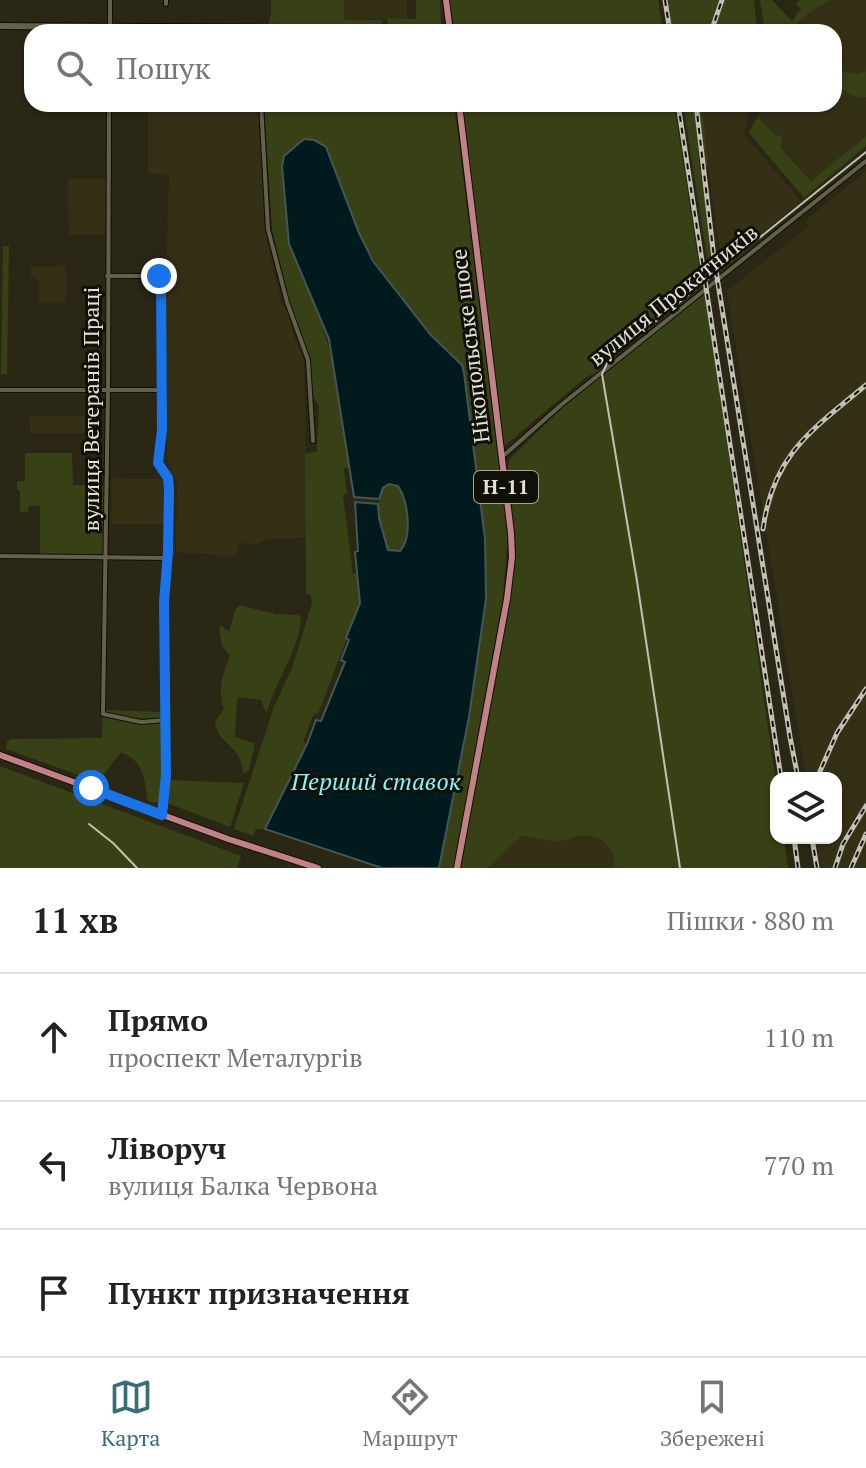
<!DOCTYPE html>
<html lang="uk">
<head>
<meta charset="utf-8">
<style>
  :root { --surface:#fff; --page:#f6f6f6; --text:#222; --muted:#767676; --line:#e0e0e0; --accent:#386e76 }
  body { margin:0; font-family:"PT Serif",serif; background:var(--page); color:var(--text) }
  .controls { position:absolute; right:24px; bottom:24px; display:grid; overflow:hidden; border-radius:16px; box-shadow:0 2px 6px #0004 }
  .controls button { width:72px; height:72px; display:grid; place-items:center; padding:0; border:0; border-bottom:2px solid var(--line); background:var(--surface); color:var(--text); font:40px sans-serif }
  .stop { position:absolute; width:24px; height:24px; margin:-18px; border:6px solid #1a73e8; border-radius:50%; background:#fff }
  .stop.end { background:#1a73e8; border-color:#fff; box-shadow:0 2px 8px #0008 }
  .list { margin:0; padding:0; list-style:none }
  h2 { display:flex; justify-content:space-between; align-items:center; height:104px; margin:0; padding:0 32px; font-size:34px }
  h2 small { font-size:26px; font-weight:400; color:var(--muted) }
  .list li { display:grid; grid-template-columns:52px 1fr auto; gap:24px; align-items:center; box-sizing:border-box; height:128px; padding:0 32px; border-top:2px solid var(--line) }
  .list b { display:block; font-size:30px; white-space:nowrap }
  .list p { margin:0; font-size:26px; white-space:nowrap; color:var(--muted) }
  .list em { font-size:26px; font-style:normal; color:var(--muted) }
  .icon { flex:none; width:44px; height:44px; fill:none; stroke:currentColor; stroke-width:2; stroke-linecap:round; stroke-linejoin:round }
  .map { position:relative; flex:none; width:866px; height:868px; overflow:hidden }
  .search { position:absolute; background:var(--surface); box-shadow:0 2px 6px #0004; left:24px; right:24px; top:24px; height:88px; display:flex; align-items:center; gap:20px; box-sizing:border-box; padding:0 28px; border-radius:24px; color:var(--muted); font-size:30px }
  .sheet { height:488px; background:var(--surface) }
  nav { display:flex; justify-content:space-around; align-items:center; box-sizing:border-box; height:112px; border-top:2px solid var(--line); background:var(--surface); font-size:22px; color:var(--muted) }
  nav a { display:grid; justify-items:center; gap:4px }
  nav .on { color:var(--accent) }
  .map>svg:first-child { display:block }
  .built { fill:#343016 }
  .green { fill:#384115 }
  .water { fill:#001a1d; stroke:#445655; stroke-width:2 }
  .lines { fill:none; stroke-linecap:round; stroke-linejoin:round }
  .street-casing { stroke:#131001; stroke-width:6 }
  .secondary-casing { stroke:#131001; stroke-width:8 }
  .primary-casing { stroke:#131001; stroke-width:8 }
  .street { stroke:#63604c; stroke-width:4 }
  .secondary { stroke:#63604c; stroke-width:6 }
  .primary { stroke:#c18188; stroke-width:6 }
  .tram { stroke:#c2c0b4; stroke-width:2 }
  .rail-casing { stroke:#c2c0b4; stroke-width:5 }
  .rail { stroke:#111008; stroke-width:2; stroke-dasharray:6; stroke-linecap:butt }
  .route { stroke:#1a73e8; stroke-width:10 }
  .labels { text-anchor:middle; stroke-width:6; stroke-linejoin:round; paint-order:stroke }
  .shield { fill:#111008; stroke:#a5a399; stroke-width:2 }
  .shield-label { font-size:20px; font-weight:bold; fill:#e4e2d7 }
  .street-label { font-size:22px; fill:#e4e2d7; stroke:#111008 }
  .water-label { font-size:24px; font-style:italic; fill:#86f1fa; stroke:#111008 }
</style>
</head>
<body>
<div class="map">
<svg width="866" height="868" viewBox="0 0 866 868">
  <rect width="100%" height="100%" fill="#2a2715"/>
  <g class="built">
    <path d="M331,0H407V19L331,20Z"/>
    <path d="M830,0H866V71L858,74L834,70V32H789L807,14Z"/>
    <path d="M834,86L858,98L866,97V136L811,181L781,147V136L775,134L757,117L759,104H834Z"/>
    <path d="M148,104H258L265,230L281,304L287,310L293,334L304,360L308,538L267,539L256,544L239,543L236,557L176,552L177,484L167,458L166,280L169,175L148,173Z"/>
    <path d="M702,104H752L744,134L801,201L722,266L708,167Z"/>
    <path d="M866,171V868H821L816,838H836V778H806L727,291L808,227L805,221Z"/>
    <path d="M68,179H108L107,235H69Z"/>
    <path d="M66,266V302H39L38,277H31V267Z"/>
    <path d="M86,416L85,433H30L29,416Z"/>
    <path d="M112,478L164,479L165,524H111Z"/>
    <path d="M522,836L561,841L578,836H598L609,845L615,859V868H487Z"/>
  </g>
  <g class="green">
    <path d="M271,0H344V20H383L382,23L378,26L268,25L271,14Z"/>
    <path d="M416,0H440L441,24L438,26L388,25L387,19H416Z"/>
    <path d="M449,0H658L663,32H453Z"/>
    <path d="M667,0H754L757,32H672Z"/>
    <path d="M760,0H772L792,21L801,9L796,4L800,0H830L807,14L789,32H765Z"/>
    <path d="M834,70L858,74L866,71V97L858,98L834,86Z"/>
    <path d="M264,104H454L508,534L503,598L454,868H439L469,717L486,599L485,539L464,373C460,355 439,345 428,331C401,300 378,269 359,233L300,272C333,335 340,397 350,467L344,468L347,494L343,495L353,574L358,573L360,603L318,714L314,713L303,742L307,744L265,829H256L253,836L234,829L274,707L292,668L312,603L311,596L306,593L305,454L317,451L319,405L312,397L310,360L289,301L272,229Z"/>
    <path d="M462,104H674L702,284L607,358L600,371L586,377L504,446Z"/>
    <path d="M683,104H702L708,167L702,165L698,152L715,273L710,277Z"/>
    <path d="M757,117L775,134L781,136V148L811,181L866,136V146L804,198L749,133Z"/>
    <path d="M3,246H9L7,374H1Z"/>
    <path d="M705,292L776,783V838H784L788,868H615C615,846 600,833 579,836C572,837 566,841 560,841C548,842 535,837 522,836L487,868H461L509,599L514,557L507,476L509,460L563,407Z"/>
    <path d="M25,453H72L73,485H107L106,557L40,556V506H29L28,512H20V491L17,490V481H25Z"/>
    <path d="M394,483C410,495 409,529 404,547L394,552L387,550C382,529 373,509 383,488Z"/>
    <path d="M239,605L276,614L299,615L301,619C299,646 283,670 273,695C270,701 269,707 266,713L261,700L239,697L237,700L235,737L254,743C255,750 250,762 249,770L245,773H243C240,741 218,747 215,722L224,709C217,691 223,673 230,656L222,646L219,627L222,626L229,632L235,610Z"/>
    <path d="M103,710L165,712V803L148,802C144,779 145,762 121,752L98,782L6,749L7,742L12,739L102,738Z"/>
    <path d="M0,766L241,856L237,868H0Z"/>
    <path d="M168,780L244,783L230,827L167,803Z"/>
  </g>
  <path class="water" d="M304,139L314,140L326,147L359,233L373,261L430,334L462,365L464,373L485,539L486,599L469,717L439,868H382L265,829L307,744L316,720L321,721L345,662L341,660L349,640L346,638L360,603L355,552L358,551L355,502L378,504L379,518L388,550L400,551C413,537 408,501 398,486L389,484L383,488L379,499L354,497L329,339L289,244L282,166L284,156Z"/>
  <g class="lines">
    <g class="street-casing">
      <g id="street">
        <path d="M166,4V0"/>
        <path d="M110,32V0"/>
        <path d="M109,104L108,390L103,714L141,722L167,720"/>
        <path d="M261,104L268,229L287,302L308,360L313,441"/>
        <path d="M107,276H159L161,278L162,430L158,463L168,478L169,489L168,552L164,602L166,775L162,815"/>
        <path d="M0,390H162"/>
        <path d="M502,457L561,405L866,161"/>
        <path d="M0,556L166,558"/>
      </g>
    </g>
    <g class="secondary-casing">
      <path id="secondary" d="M0,26L450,29"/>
    </g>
    <g class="primary-casing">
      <g id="primary">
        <path d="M446,0L450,32"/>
        <path d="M0,755L228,839L318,868"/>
        <path d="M457,868L507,599L512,557L511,533L459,104"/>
      </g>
    </g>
    <use href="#street" class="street"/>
    <use href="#secondary" class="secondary"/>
    <use href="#primary" class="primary"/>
    <g class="tram">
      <path d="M89,824L113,843L137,868"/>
      <path d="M680,868L637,581L602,374L609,359L866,152"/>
    </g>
    <g class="rail-casing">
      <g id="rail">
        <path d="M665,0L670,32"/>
        <path d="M711,32L722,0"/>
        <path d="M678,104L781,778"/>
        <path d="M696,104L714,258L790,737L798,778"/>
        <path d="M763,529C773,454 812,430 866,385"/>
        <path d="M817,778L837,733L866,689"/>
        <path d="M794,838L798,868"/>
        <path d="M812,838L817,868"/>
        <path d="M835,868L843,844L866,806"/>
        <path d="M851,868L866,834"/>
      </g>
    </g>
    <use href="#rail" class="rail"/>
  </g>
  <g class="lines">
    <path class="route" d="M91,788L162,815L166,775L164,602L168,552L169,489L168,478L158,463L162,430L161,278L159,276"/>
  </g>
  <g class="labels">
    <rect class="shield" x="474" y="471" width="64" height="32" rx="6"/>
    <g class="shield-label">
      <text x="506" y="494">Н-11</text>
    </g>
    <g class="street-label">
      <text transform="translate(673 295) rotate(-39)" y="8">вулиця Прокатників</text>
      <text transform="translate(470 346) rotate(-97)" y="8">Нікопольське шосе</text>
      <text transform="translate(91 409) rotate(-90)" y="8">вулиця Ветеранів Праці</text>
    </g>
    <g class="water-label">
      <text x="376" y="790">Перший ставок</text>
    </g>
  </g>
</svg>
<div class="controls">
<button><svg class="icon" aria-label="layers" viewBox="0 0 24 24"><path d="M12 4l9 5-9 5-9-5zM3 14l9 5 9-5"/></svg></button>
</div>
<div class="stop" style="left:91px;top:788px"></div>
<div class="stop end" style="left:159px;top:276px"></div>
<div class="search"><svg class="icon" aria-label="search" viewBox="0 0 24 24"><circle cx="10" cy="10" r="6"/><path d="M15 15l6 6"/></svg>Пошук</div>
</div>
<section class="sheet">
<h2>11 хв<small>Пішки · 880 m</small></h2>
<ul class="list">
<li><svg class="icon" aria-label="ahead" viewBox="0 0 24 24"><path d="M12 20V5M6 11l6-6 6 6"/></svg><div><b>Прямо</b><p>проспект Металургів</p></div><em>110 m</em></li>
<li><svg class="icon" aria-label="left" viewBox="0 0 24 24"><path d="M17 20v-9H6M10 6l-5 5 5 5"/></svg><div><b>Ліворуч</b><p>вулиця Балка Червона</p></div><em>770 m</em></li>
<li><svg class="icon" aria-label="arrive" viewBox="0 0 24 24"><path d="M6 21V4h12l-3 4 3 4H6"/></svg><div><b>Пункт призначення</b></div></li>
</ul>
</section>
<nav>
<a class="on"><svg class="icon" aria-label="map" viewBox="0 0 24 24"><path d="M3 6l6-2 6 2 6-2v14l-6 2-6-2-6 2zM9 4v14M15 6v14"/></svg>Карта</a>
<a><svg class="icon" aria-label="directions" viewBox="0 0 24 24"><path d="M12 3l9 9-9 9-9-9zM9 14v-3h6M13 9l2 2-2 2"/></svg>Маршрут</a>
<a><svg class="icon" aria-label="saved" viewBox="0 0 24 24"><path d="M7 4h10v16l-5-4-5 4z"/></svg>Збережені</a>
</nav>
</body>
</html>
